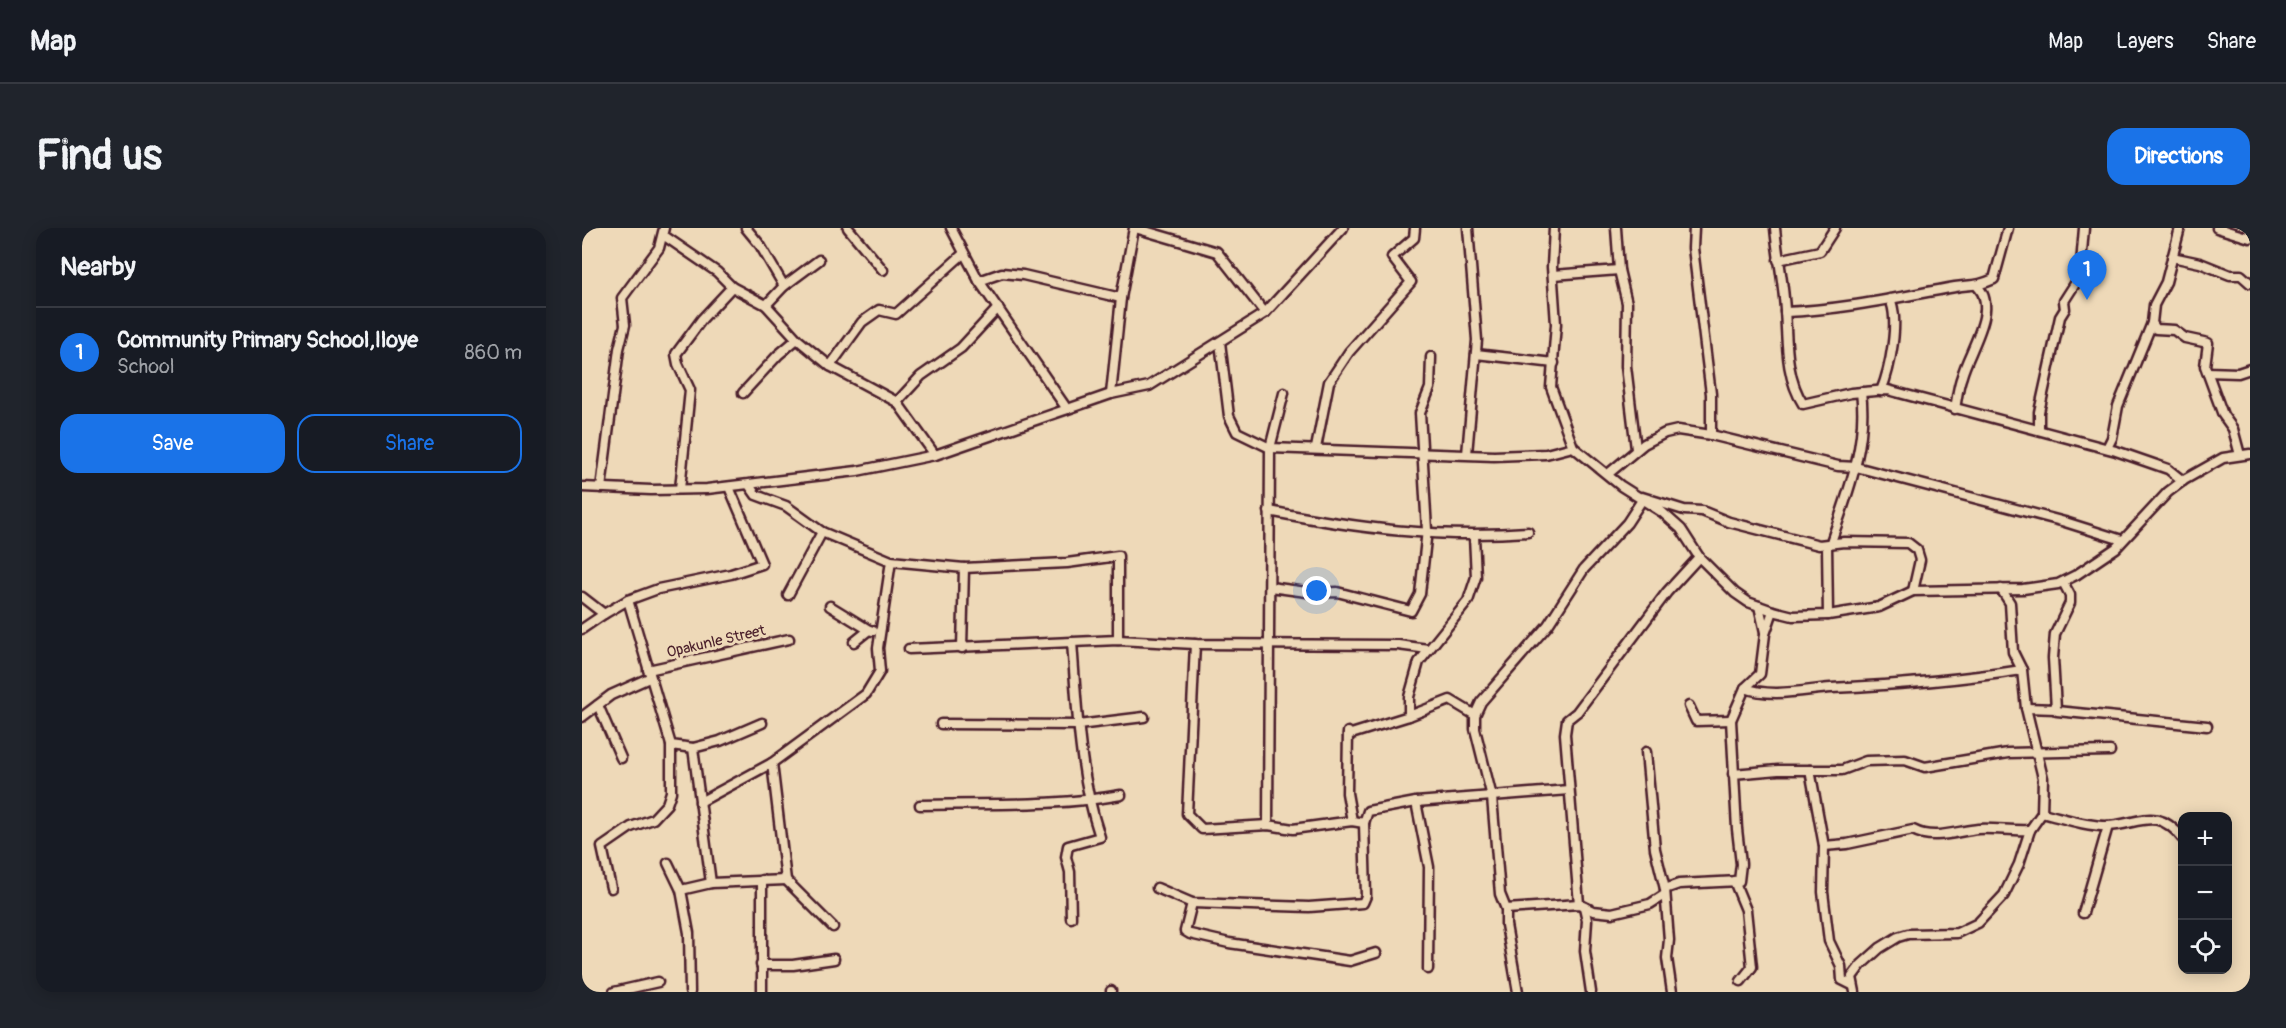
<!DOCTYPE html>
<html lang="en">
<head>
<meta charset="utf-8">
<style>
  :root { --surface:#171b24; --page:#20242c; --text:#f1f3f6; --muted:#9ea1a6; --line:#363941; --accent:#1a73e8 }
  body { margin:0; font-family:Pangolin,sans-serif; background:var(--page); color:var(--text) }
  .controls { position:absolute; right:18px; bottom:18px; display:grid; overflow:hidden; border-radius:12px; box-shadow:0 3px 15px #0003 }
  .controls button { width:54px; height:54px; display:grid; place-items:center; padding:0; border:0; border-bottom:2px solid var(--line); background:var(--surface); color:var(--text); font:30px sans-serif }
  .you { position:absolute; left:735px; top:363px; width:21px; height:21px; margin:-15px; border:4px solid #fff; border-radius:50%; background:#1a73e8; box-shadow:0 0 0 9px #1a73e833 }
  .badge { display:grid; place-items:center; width:39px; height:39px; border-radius:50%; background:var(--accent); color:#fff; font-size:20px; font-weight:700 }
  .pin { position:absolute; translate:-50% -50px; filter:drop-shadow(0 2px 3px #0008) }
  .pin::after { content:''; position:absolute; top:32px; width:21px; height:18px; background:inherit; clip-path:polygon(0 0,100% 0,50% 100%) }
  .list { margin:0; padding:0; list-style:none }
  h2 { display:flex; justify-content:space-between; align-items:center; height:78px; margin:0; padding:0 24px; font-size:26px }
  h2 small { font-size:20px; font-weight:400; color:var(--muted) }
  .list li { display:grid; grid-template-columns:39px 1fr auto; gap:18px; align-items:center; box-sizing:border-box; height:90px; padding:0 24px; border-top:2px solid var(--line) }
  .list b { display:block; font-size:22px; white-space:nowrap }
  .list p { margin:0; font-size:20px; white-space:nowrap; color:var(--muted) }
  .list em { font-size:20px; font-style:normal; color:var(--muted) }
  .actions { display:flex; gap:12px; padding:18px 24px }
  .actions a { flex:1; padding:14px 0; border:2px solid var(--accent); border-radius:18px; text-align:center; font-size:21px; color:var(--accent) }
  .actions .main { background:var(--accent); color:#fff }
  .icon { flex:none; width:33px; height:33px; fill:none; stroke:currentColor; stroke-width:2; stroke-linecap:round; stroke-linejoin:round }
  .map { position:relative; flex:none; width:1668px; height:764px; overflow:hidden; border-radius:18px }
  header { display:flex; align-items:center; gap:36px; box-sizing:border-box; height:84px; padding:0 30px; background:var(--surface); border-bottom:2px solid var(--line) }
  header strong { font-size:28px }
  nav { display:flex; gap:33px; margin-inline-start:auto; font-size:21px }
  .intro { display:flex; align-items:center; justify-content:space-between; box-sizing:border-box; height:144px; padding:0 36px }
  h1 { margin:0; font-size:42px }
  .button { padding:15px 27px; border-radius:18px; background:var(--accent); color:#fff; font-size:21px; font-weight:700 }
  main { display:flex; gap:36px; padding:0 36px }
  aside { flex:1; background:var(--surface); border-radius:18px; box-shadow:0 3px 15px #0003 }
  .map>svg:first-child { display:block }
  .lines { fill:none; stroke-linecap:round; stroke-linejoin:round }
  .minor-casing { stroke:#4a1f2b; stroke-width:13 }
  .minor { stroke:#eed9b8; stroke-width:8 }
  .labels { text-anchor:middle; stroke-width:6; stroke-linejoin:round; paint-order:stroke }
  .street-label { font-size:15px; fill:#4a1f2b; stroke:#eed9b8 }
</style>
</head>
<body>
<header>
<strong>Map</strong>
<nav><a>Map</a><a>Layers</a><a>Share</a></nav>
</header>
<div class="intro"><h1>Find us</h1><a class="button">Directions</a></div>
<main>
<aside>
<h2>Nearby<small></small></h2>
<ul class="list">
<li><span class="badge">1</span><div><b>Community Primary School,Iloye</b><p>School</p></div><em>860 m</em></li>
</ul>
<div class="actions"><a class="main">Save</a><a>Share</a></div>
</aside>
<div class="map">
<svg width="1668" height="764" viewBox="0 0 1668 764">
  <rect width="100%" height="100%" fill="#eed9b8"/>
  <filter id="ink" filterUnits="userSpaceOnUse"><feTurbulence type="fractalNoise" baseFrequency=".0167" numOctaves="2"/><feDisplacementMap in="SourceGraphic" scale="12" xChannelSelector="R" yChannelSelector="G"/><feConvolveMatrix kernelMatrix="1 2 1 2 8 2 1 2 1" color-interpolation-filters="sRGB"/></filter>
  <g filter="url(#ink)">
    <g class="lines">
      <g class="minor-casing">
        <g id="minor">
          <path d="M164,0L178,17L202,58"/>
          <path d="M266,0L301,42"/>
          <path d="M369,0L397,53L485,181"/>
          <path d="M553,0L635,24L683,85"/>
          <path d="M972,0L970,39L974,96L969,159L991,219L1039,258L1080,284L1099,301L1117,329L1153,365L1166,374L1191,383L1211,388L1246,387L1297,379L1331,363L1441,361L1476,356L1494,347L1534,320L1586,264L1602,252L1641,230L1668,226"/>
          <path d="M1034,0L1037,42L1045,75L1044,138L1054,221"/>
          <path d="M1112,0L1111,20L1129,166V207"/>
          <path d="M1193,0C1195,24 1200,47 1202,70C1206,105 1201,145 1221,176L1269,165L1306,162L1534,223L1586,241L1601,253"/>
          <path d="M1598,0L1584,54L1572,77L1570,95L1574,101L1592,102L1603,110L1626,115L1623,138L1641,187L1651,201L1658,227"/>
          <path d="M1635,0L1668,10"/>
          <path d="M1667,0L1668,3"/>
          <path d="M81,7L135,44L150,59L184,77L215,111L248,138L315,174L353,227"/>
          <path d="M1590,29L1618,35L1648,47H1659L1668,55"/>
          <path d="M1196,32L1238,23L1253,0"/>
          <path d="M971,47L1037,42"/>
          <path d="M397,53L420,45L441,47L539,70"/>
          <path d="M184,77L202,58L237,32"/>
          <path d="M1203,84C1261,82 1316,69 1373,59C1391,56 1394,59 1412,51L1426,0"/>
          <path d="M638,114L647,188L655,204L688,220L912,228L964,226L991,219"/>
          <path d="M894,126L972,135"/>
          <path d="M248,138L280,94L297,82L314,86L381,26"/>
          <path d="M1625,144L1656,145L1668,141"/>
          <path d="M1299,163C1308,141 1318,93 1308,71"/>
          <path d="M161,165L196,127L215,111"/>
          <path d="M529,166L539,70L552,0"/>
          <path d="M315,174L339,148L379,120L416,80"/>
          <path d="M1373,181C1375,170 1376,158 1380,148C1386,124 1417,81 1396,59"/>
          <path d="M1457,201V184L1478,89L1483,81L1482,73L1498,48L1502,0"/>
          <path d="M734,220L747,154L767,124L829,54L810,29L832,10L833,0"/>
          <path d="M1525,220L1530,210L1536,178L1570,95"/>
          <path d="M885,226L895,112L886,0"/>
          <path d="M1026,246L1062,216L1083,205L1096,202L1129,207L1256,238L1274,239L1483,294L1540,312"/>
          <path d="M167,257L174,267L204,278L240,304L309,333L382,340L485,335L536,328V412"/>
          <path d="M0,259L69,262L125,261L275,243L353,227L529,166L567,158L683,85L761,0"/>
          <path d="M19,260L37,121L43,97L40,70L77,20L82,0"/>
          <path d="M98,261L108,162L96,136L94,126L120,91L150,59"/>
          <path d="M1060,269L1102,282L1120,283L1147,294L1237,317L1262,314L1326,315L1335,322L1338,332L1331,363"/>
          <path d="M687,283C774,300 857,311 946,304"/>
          <path d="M1249,314C1265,267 1286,216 1279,164"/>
          <path d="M1245,317L1246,387"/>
          <path d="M688,359L732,365L755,364L829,383L838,366L845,302L838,185L848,160L849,129"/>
          <path d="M206,367L240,304"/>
          <path d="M0,369L22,386L46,372L89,517L111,520L129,655"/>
          <path d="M46,372L76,361L149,346L180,336L147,259"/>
          <path d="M248,378L287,402"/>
          <path d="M1177,378L1183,404"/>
          <path d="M0,401L22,386"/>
          <path d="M272,414L287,402L291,403"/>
          <path d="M613,416L605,586L620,601L686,597L711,601L770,593L782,595L786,583L834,574L987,562"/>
          <path d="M380,420L382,340"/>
          <path d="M327,421L536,412L613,416L816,417L846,421"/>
          <path d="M66,442L207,411"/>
          <path d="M1163,460C1189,470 1222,462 1249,460C1313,457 1376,452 1440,442"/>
          <path d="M16,477L39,530"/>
          <path d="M1107,478L1114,493L1149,492"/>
          <path d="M1444,480L1474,481L1475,483L1625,498"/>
          <path d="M1474,481L1471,430L1473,406L1488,375V367L1481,354"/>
          <path d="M827,488L868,472L893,487"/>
          <path d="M0,489L29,467L67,450"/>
          <path d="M359,496L496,497L562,489"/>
          <path d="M766,504L765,565L770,593"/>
          <path d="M766,507L827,488V469L837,434L886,373L894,349L892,308"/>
          <path d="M111,520L138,513L180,495"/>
          <path d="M1064,524L1073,621L1083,661L1087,712L1085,730L1090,764"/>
          <path d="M190,535L204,652L251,699"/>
          <path d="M1228,542L1242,618L1241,664L1247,713L1259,738L1260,752L1270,757"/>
          <path d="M1151,546L1196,542H1260L1284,533L1323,532L1343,539L1426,525L1528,523"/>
          <path d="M118,574L190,535L284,466L298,443L296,420L309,333"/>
          <path d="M834,574L847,639L846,741"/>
          <path d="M338,577C405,575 472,579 539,567"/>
          <path d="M1460,585C1481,590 1503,598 1524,598C1557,597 1574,577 1600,610"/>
          <path d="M686,597L688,220L702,165"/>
          <path d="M1242,618L1265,616L1331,602C1351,613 1375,603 1396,601C1413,600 1431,603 1448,602"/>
          <path d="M86,635L99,662"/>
          <path d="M1152,653L1164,682L1170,739L1159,753"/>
          <path d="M29,660L20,619L49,599L71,591L85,576L89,564V517"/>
          <path d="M575,660L610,675L727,679L781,675L784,668L782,595"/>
          <path d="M1083,661L1097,656L1157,653L1159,636L1155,601L1149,492L1163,460L1178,446L1183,406L1191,383"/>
          <path d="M610,675L603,703L608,706L647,715L768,733L794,725"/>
          <path d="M997,676L983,506L985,492L995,484L1085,364L1117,329"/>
          <path d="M1002,679L1005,692L1003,723L1009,764"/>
          <path d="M924,681L997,676L1011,683L1030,685L1068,676L1082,667"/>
          <path d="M1501,685L1526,598"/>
          <path d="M489,690L488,644L484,629L486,618L518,609C497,546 495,480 490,414"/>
          <path d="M179,737H211L252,731"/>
          <path d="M32,764L76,754"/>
          <path d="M108,764L107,705L99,662L129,655L204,652"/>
          <path d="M180,764V652"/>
          <path d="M529,764V763"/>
          <path d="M936,764L924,697V681L918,666L910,569L893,501V487L899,474L966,397L1002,341L1045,295L1060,272"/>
          <path d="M1273,764L1270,749L1279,737L1298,720L1316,709L1326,706L1375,705L1396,695L1422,667L1437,636L1448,602L1460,585L1461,550L1444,480L1440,442L1431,424L1428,375L1419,361"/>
        </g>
      </g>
      <use href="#minor" class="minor"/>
    </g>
  </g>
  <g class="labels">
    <g class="street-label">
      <text transform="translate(134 413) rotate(-13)" y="5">Opakunle Street</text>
    </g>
  </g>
</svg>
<div class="controls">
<button>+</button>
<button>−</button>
<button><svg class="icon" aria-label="locate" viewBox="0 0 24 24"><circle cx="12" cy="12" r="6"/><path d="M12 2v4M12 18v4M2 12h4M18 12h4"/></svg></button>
</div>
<div class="you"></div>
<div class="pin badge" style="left:1505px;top:72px">1</div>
</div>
</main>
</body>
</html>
